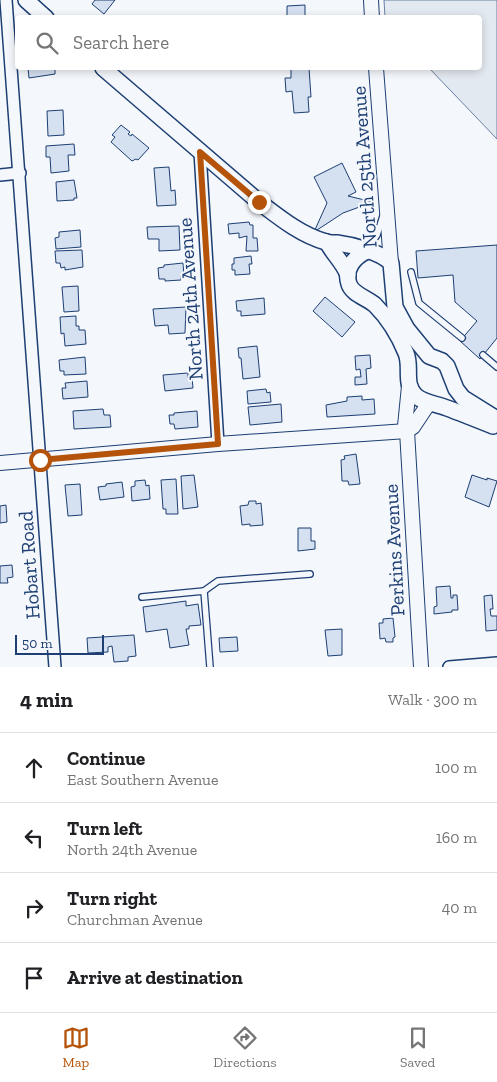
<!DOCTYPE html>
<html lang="en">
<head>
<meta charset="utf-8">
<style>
  :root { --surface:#fff; --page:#f2f2f2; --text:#202124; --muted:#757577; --line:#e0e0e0; --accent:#b45309 }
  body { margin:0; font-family:"Zilla Slab",serif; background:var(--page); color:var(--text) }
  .scale { position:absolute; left:15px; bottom:12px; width:89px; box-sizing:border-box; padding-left:5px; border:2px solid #1d3f73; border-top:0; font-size:14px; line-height:18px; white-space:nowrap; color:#1d3f73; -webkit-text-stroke:4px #f4f7fb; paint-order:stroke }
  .stop { position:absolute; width:15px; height:15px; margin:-11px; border:4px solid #b45309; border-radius:50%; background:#fff }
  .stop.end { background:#b45309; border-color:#fff; box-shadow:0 1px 5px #0008 }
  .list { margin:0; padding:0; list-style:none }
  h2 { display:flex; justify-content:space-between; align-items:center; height:65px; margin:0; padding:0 20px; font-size:21px }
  h2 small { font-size:16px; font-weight:400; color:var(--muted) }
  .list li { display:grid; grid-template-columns:32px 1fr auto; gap:15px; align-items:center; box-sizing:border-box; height:70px; padding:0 20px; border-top:1px solid var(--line) }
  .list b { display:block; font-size:19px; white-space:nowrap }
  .list p { margin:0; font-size:16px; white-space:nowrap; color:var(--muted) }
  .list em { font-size:16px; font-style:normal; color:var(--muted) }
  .icon { flex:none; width:28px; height:28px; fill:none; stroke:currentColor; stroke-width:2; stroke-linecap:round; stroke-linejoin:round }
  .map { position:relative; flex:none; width:497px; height:667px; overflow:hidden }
  .search { position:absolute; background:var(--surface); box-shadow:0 2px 8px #0003; left:15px; right:15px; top:15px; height:55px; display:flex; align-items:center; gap:12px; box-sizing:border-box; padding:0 18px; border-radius:5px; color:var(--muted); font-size:19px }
  .sheet { height:345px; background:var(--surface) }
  nav { display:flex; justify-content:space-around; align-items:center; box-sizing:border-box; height:70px; border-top:1px solid var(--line); background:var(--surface); font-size:14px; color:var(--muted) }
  nav a { display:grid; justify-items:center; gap:2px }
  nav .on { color:var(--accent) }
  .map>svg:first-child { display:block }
  .green { fill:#e3e9f0; stroke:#687fa3 }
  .building { fill:#d5e0f0; stroke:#1d3f73 }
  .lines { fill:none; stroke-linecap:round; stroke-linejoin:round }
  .service-casing { stroke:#1d3f73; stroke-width:8 }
  .minor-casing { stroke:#1d3f73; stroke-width:14 }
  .tertiary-casing { stroke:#1d3f73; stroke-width:16 }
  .secondary-casing { stroke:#1d3f73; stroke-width:18 }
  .service { stroke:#f4f7fb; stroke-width:5.5 }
  .minor { stroke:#f4f7fb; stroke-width:11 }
  .tertiary { stroke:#f4f7fb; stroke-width:14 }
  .secondary { stroke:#f4f7fb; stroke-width:15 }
  .route { stroke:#b45309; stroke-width:6 }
  .labels { text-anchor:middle; stroke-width:4; stroke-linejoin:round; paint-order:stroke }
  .street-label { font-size:20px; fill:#1d3f73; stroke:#f4f7fb }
</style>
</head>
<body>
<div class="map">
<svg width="497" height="667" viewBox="0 0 497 667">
  <rect width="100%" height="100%" fill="#f4f7fb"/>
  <path class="green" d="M384,0H497V139L429,68H480V18L385,17Z"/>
  <g class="building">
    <path d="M95,0H115L104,14L92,4Z"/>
    <path d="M305,5V18H282L287,17V6Z"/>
    <path d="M28,68H55V74L29,78Z"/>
    <path d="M291,68H309L311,97H308L309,112L294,113L292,91L286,92L285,78H291Z"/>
    <path d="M63,110L64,135L48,136L47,111Z"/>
    <path d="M121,125L130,132L128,134L131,136L132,134L149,148L138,160L136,159L132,161L111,142L115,137L112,135Z"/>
    <path d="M74,144L75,155H68L69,171L51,173L50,157H46V146Z"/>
    <path d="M342,163L356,192L348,196L373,202L343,213L314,232L327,203L314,177Z"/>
    <path d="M169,167L171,191L175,190L176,205L157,206L154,168Z"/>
    <path d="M74,180L77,198H74V200L57,201L56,182Z"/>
    <path d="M249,222L250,225H253V238H257L258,251H246L247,236L239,238V233L229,234L228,224Z"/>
    <path d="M179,226L180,250L159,251V239H148L147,227Z"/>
    <path d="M80,230L81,247L56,249L55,238L59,237V232Z"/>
    <path d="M497,245V338L480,359L460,341L477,321L455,302L453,275L418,278L416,251Z"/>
    <path d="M82,250L83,267L65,270V267L61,268L60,263H56L55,251Z"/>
    <path d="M251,256L252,264H249L250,274L235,275V270H232V264H234V258Z"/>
    <path d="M183,263L184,276H181V280L165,281V279H159L158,268L164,267V265Z"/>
    <path d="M78,286L79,311L64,312L62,287Z"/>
    <path d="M325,297L355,322L342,337L313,311Z"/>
    <path d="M264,298L265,314L241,316V311H237L236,301Z"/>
    <path d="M186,307L185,333L169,334L168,325L155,326L153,309Z"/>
    <path d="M76,316V326H79V330H85L86,344L65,346L64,333L61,334L60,317Z"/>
    <path d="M257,346L260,377L243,379L241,358H239L238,348Z"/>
    <path d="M370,355L371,368L366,369L367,384L355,385V377H361L360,369L356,370L355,356Z"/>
    <path d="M85,357L86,374L64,375V371H60L59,360Z"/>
    <path d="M188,373V378L192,377L193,388L165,391L163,375Z"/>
    <path d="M87,381L88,397L63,399L62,388H66L65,383Z"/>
    <path d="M266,389L267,393L270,392L271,402L248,404L247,391Z"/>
    <path d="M362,396V400L374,399L375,414L327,417L326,405L347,401V397Z"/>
    <path d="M281,404L282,422L250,425L248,407Z"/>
    <path d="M103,409L104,415H110L111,427L74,429L73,411Z"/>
    <path d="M197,411L198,427L175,429L174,424H170L169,415H174V413Z"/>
    <path d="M356,454L360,484L349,485L348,481H342L341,460L345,459L344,456Z"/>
    <path d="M194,475L198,507L183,509L181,476Z"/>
    <path d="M472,475L487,480V478L497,481L489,507L465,497Z"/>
    <path d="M176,479L178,514H166V509H163L161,480Z"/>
    <path d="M145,480L146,486L149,485L150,499L132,501L131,487L135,486V481Z"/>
    <path d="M122,482L124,497L100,500L98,487L106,486V484Z"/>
    <path d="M80,484L82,515L68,516L65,485Z"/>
    <path d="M249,501H256V504L261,503L263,525L250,526V524L242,525L240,506L248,505Z"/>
    <path d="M6,505L7,522L0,523V506Z"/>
    <path d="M298,528H311V541H315V549L298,551Z"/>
    <path d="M12,565L13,577L7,578L8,583H0V566Z"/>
    <path d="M450,586L451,598H453V595H457L458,610H452V612L434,614V607L437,606L436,587Z"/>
    <path d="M492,595L493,609H490L491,616H497V630L486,631L484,596Z"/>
    <path d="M186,601V606L198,604L201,625L189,626V629H186L189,645L170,648L167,629L146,632L143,607Z"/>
    <path d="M393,618L395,637L393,638V642H386L385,638L380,639L379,623H383V619Z"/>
    <path d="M342,629V655L328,656L325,630Z"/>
    <path d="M134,635L136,656L128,657V661L114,662L112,646L108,647V652L88,653L87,638Z"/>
    <path d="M237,637L238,651L220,652L219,638Z"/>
  </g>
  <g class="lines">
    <g class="service-casing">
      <g id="service">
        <path d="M368,248L377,235L383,216"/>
        <path d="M411,272L419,303L462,338"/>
        <path d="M483,355L497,367"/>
        <path d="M204,591L218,581L310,574"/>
        <path d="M142,597L204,591L210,667"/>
      </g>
    </g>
    <g class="minor-casing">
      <g id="minor">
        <path d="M6,0L55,667"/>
        <path d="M200,152L218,444"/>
        <path d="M0,175L20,173"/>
        <path d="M449,667L497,663"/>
      </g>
    </g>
    <g class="tertiary-casing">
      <g id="tertiary">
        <path d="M371,0L372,18"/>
        <path d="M376,68L391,263"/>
        <path d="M409,386L405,426L407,431L421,667"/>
        <path d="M0,463L218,444L407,431L413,427L429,403"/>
      </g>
    </g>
    <g class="secondary-casing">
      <g id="secondary">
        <path d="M26,0L46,18"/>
        <path d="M103,68L259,202C280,218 301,235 326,242C329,243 333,243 337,243C352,245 381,252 391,263L395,307L407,329L429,356L442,361L447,366L456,389L463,398L497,419"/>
        <path d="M327,242C333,254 343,262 348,275"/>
        <path d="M367,251C354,257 344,269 349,284C352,294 367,298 375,305C389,319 399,336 406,353C412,367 403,384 416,396C424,403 437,404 447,408C463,414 478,420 493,426"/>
      </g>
    </g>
    <use href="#service" class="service"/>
    <use href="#minor" class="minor"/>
    <use href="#tertiary" class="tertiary"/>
    <use href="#secondary" class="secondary"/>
  </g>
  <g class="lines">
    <path class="route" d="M40,460L218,444L200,152L259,202"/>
  </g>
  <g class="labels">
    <g class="street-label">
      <text transform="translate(364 167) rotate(-94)" y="7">North 25th Avenue</text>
      <text transform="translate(190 299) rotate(-94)" y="7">North 24th Avenue</text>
      <text transform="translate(394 550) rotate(-93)" y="7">Perkins Avenue</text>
      <text transform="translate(29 565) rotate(-94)" y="7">Hobart Road</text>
    </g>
  </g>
</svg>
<div class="scale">50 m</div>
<div class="stop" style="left:40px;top:460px"></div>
<div class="stop end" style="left:259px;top:202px"></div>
<div class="search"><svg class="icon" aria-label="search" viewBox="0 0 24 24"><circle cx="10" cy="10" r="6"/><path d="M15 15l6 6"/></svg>Search here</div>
</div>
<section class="sheet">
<h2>4 min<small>Walk · 300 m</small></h2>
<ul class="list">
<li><svg class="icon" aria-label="ahead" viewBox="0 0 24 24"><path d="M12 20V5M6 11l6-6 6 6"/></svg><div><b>Continue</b><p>East Southern Avenue</p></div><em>100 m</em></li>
<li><svg class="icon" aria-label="left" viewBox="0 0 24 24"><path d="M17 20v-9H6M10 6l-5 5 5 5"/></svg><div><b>Turn left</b><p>North 24th Avenue</p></div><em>160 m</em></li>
<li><svg class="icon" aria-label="right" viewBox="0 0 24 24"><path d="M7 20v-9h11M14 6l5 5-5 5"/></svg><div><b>Turn right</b><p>Churchman Avenue</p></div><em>40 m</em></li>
<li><svg class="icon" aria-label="arrive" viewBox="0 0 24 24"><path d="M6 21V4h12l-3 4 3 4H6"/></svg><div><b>Arrive at destination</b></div></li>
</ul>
</section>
<nav>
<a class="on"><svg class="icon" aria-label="map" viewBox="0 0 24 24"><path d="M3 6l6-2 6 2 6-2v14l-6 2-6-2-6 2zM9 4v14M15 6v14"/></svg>Map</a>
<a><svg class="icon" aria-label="directions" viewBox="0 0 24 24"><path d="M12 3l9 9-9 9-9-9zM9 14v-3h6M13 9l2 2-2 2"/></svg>Directions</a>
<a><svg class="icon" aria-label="saved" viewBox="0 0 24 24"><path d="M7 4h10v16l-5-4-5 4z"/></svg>Saved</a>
</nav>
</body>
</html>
